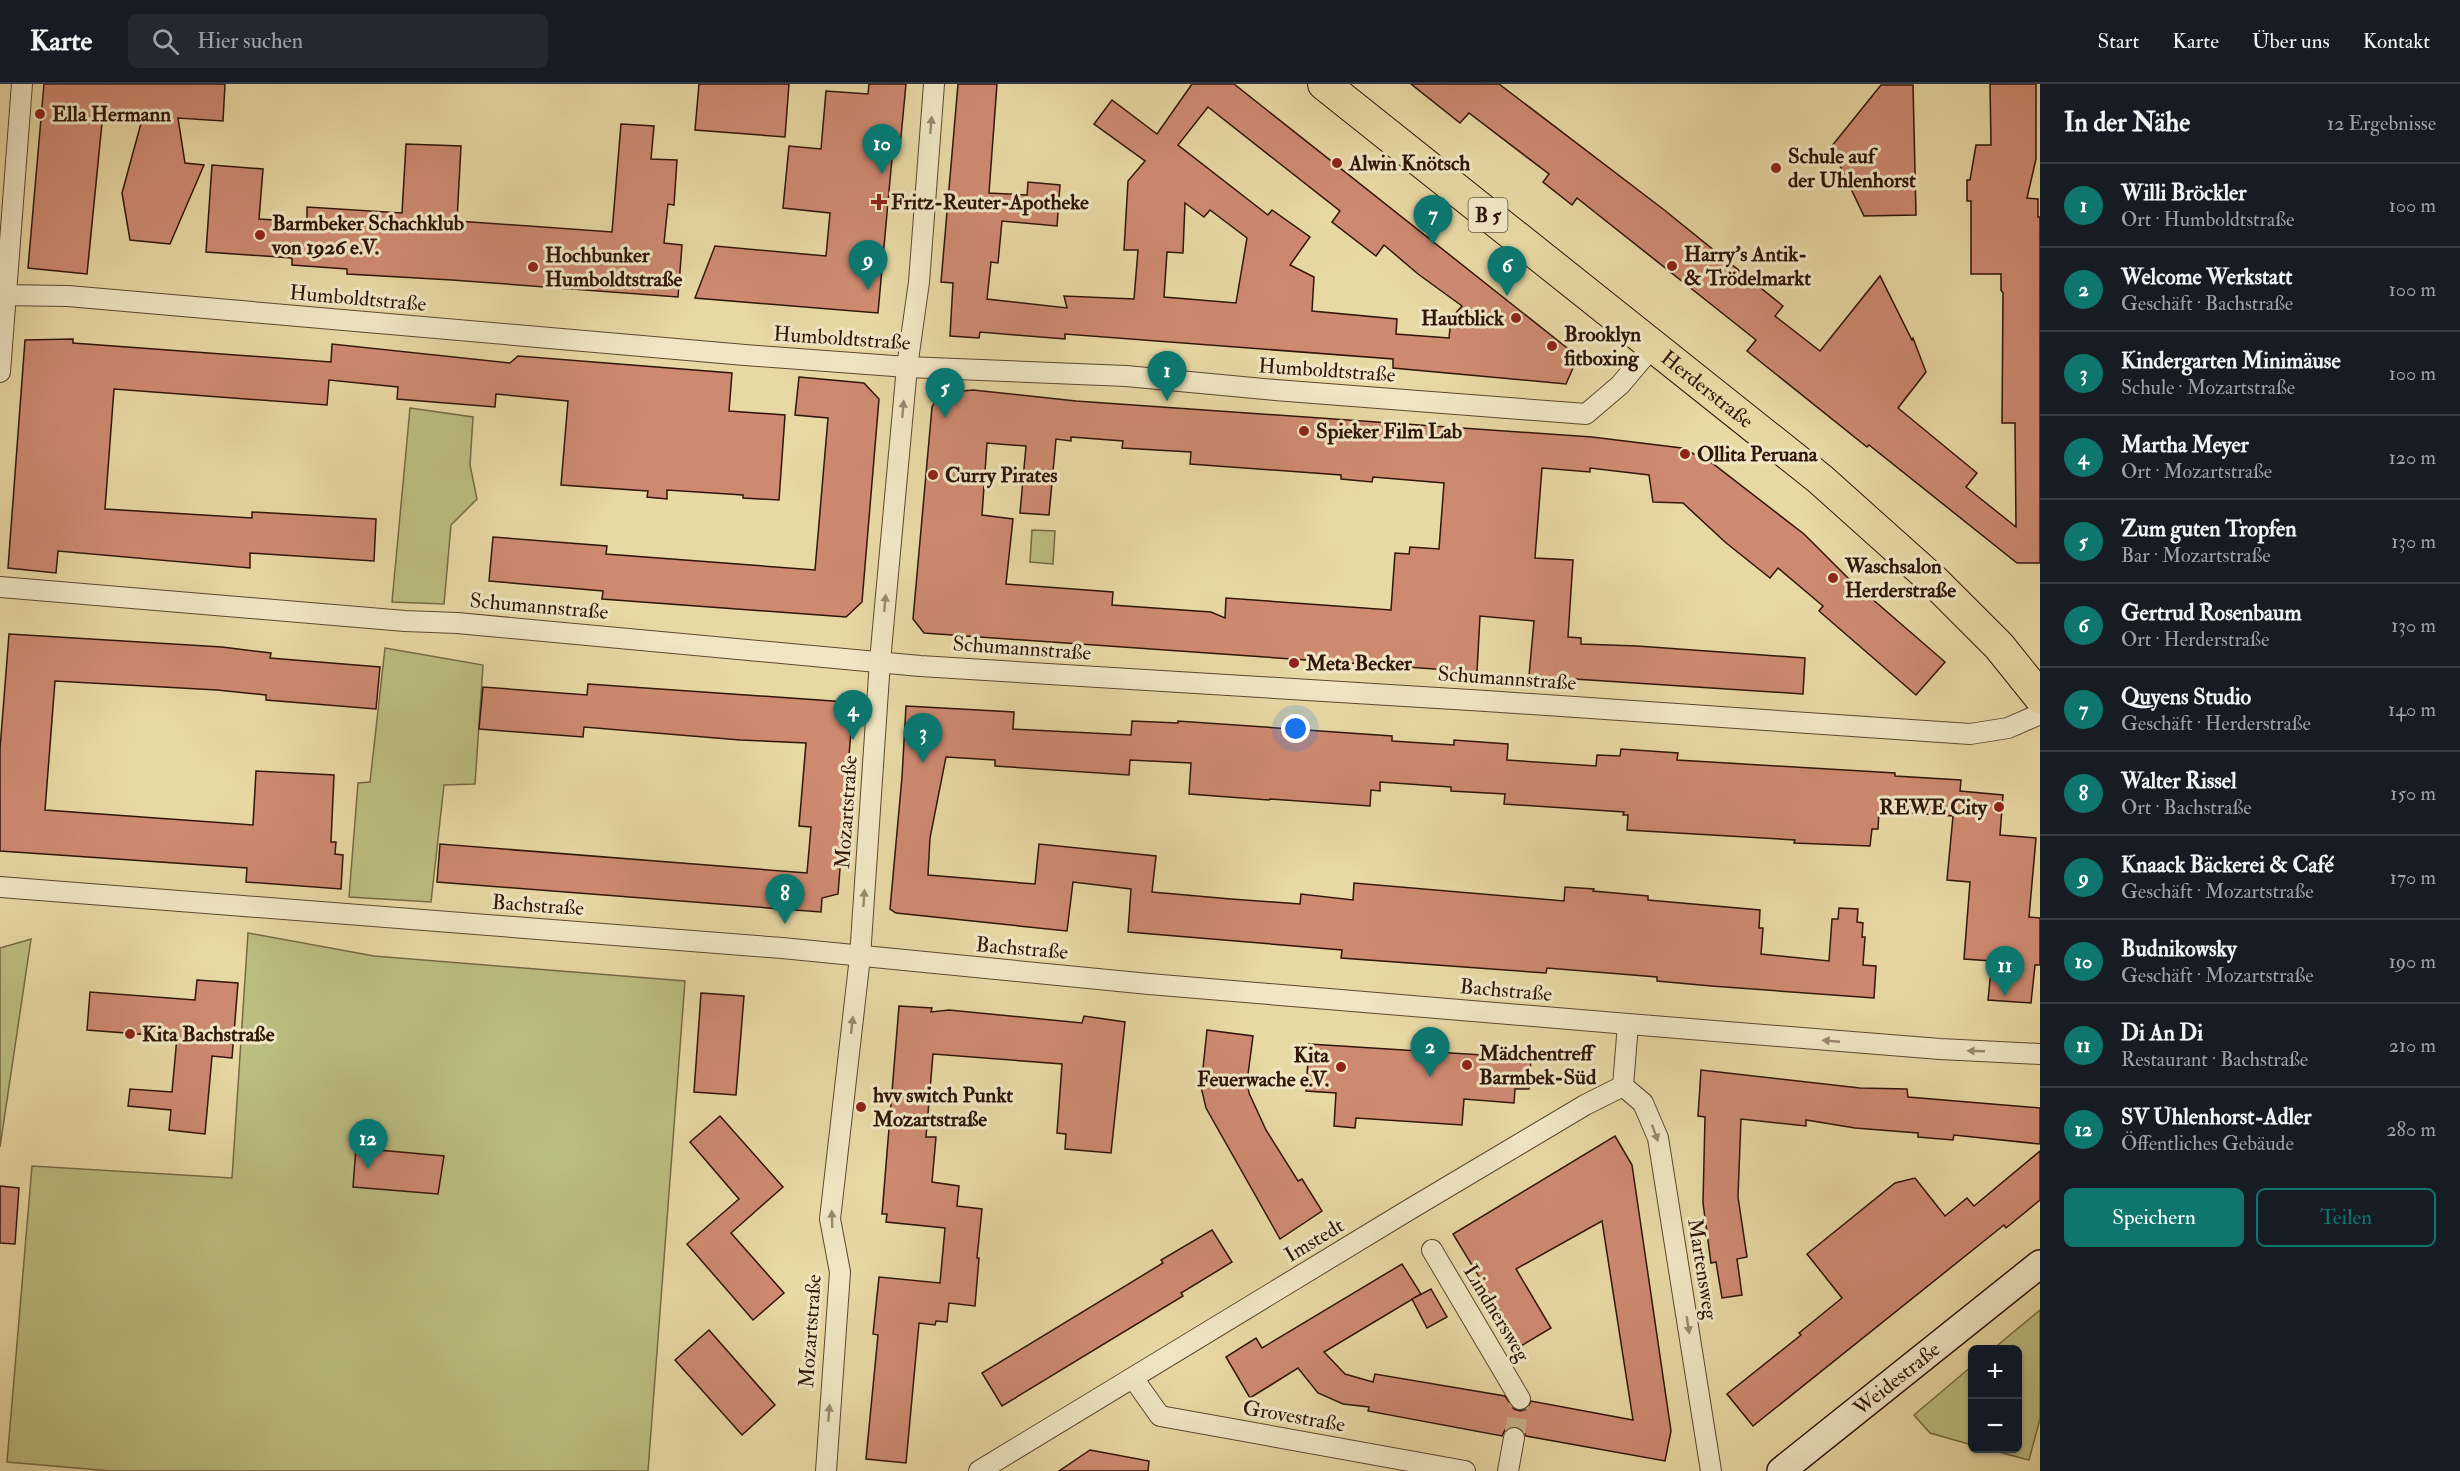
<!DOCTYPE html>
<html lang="de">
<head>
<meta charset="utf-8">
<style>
  :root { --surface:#171b24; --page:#242831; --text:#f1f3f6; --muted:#9ea1a6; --line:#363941; --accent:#0f766e }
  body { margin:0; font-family:"IM FELL Double Pica",serif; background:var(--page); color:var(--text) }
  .controls { position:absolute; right:18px; bottom:18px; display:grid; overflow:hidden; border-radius:9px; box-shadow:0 2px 4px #0004 }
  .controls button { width:54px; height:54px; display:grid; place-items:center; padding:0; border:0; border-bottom:2px solid var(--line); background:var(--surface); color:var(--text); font:30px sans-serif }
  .you { position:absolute; left:1296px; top:645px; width:21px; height:21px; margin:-15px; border:4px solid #fff; border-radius:50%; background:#1a73e8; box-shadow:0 0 0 9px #1a73e833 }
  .badge { display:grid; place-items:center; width:39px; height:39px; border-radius:50%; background:var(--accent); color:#fff; font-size:20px; font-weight:700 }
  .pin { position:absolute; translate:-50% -50px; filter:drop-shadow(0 2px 3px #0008) }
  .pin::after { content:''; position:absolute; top:32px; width:21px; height:18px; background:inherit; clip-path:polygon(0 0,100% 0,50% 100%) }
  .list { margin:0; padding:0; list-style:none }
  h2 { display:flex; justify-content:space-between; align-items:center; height:78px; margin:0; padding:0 24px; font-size:26px }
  h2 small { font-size:20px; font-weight:400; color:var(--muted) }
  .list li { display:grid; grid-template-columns:39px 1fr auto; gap:18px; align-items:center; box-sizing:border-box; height:84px; padding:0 24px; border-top:2px solid var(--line) }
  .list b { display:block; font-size:22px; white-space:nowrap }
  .list p { margin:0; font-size:20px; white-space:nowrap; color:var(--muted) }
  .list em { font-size:20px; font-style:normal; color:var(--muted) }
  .actions { display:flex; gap:12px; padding:18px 24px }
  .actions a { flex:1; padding:14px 0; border:2px solid var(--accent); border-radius:9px; text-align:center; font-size:21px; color:var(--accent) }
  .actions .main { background:var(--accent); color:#fff }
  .icon { flex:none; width:33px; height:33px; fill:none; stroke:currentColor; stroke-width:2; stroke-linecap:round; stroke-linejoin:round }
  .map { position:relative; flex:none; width:2040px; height:1387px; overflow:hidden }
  header { display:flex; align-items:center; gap:36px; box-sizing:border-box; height:84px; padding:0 30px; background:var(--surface); border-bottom:2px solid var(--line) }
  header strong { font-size:28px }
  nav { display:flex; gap:33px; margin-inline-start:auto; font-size:21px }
  .search { width:420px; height:54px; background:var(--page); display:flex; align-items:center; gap:15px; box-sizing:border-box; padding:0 21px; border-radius:9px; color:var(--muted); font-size:22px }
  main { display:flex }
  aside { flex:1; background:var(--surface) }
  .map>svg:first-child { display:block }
  .green { fill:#bcbd81; stroke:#766944; stroke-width:1.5 }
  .building { fill:#ce8a71; stroke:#301508; stroke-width:1.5; fill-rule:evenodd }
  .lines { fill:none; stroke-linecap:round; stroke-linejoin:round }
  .street-tunnel { stroke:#c3b185; stroke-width:20; stroke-dasharray:20 10; stroke-linecap:butt }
  .street-casing { stroke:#5e462f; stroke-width:22 }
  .secondary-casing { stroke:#301508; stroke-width:30 }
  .primary-casing { stroke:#301508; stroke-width:34 }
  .street { stroke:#f0e6c4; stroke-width:20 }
  .secondary { stroke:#f0e6c4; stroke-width:27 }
  .primary { stroke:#e8d8a4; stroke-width:32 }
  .oneway { fill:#9a886f }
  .poi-dot { fill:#8f2418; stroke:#f0e6c4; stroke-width:2 }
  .labels { text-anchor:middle; stroke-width:6; stroke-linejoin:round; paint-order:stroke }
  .shield { fill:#f0e6c4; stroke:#6a5440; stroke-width:1.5 }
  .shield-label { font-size:20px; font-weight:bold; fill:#301508 }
  .poi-label { font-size:21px; font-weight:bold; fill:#301508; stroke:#f0e6c4; text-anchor:start }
  .street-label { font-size:21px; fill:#301508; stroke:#f0e6c4 }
</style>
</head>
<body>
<header>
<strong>Karte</strong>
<div class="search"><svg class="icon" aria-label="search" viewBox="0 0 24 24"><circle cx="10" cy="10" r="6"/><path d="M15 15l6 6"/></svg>Hier suchen</div>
<nav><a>Start</a><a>Karte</a><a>Über uns</a><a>Kontakt</a></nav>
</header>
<main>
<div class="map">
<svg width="2040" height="1387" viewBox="0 0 2040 1387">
  <rect width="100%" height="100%" fill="#e8d8a4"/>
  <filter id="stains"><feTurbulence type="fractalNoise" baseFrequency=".00333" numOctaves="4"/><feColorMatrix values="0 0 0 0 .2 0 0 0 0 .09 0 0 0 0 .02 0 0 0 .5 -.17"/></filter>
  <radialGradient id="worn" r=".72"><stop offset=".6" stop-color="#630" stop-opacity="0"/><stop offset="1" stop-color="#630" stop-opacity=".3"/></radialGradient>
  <g class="green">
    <path d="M410,324L473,333L470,381L477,415L451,441L444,520L392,518Z"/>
    <path d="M1032,446L1055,447L1053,480L1030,478Z"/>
    <path d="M385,564L483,581L475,700L444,701L431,818L349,813L358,699L370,698Z"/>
    <path d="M248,849L374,872L685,897L648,1387H111L7,1378L32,1082L232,1094Z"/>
    <path d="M31,855L0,1063V864Z"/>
    <path d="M2040,1226V1335L2029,1376L1987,1365L2018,1364V1266L1993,1265Z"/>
    <path d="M1972,1282V1361L1930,1349L1914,1331Z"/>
  </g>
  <g class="building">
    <path d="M44,0H225L223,37L178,34L185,79L204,81L170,160L130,156L122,109L143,32L109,30L107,19H104L87,190L28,184Z"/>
    <path d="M699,0H789L785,53L695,46Z"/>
    <path d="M869,0H906L900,63H893L878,229L695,214L715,162L826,172L830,129L783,124L789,62L821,65L826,7L868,10Z"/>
    <path d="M958,0H997L989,109L1027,111L1028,98L1060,101L1057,142L1002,137L998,179L991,178L987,215L1067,224L1064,212L1134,215L1138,166H1124L1128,97L1145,77L1094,40L1112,16L1157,50L1192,0H1234L1576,271L1573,284L1566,300L1393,284V275L1065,250V255L980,248L979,254L950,252L953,199L941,198ZM1208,23L1340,127L1332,138L1376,172L1384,161L1418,190L1462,222L1451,234L1449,254L1396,250L1397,235L1312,227L1314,193L1290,181L1310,153L1272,126L1268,131L1178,61ZM1185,119L1204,133L1210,126L1247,154L1236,219L1164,213L1167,168L1183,169Z"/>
    <path d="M1411,0H1499L1663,125L1783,222L1775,232L1820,267L1880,192L1912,256L1913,254L1926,288L1898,324L1977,389L1966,403L2016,443L2015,339H2002L2003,209L2001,206V190H1971V117H1967V96H1970L1976,61H1991L1990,0H2036V75L2027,114L2038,115V133H2040V479H2017L1869,361L1867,363L1747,267L1756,256L1717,225L1577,114L1572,121L1543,98L1549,90L1469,29L1460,39Z"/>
    <path d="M1881,1H1913L1916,131L1864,132L1831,63Z"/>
    <path d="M621,40L654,42L651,75L677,76L674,121L668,120L664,159L682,161L678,213L452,196L347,190V185L292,181V174L206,168L212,81L263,85L259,135L307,138V123L402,129L406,60L461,62L457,137L612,148Z"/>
    <path d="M73,255V259L331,278L332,260L510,279L518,272L732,289L729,327L785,331L779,416L743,414V411L667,406V415L647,413L648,407L561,401L568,317L496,310L495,323L397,315L398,303L329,296L327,321L114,305L105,425L252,434V428L376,435L374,477L250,469V484L58,467L56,489L8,484L25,256Z"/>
    <path d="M799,293L864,299L879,315L862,518L846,533L602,515L603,507L489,497L493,453L607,462L606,470L815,486L828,334L795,331Z"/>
    <path d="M973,306L1076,317L1592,353L1682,364L1712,379L1804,450L1848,494L1945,578L1916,611L1819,527L1823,522L1778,484L1770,494L1725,458L1683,419L1653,418L1649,391L1590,384V388L1542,384L1535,474L1573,476L1568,553L1581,554V560L1637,562L1805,574L1803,610L1529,592L1534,537L1480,532L1477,588L924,549L913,535L932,323L940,309ZM1071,353L1123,357L1122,364L1191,368L1190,380L1341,391V395L1372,398L1373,393L1444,399L1439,465L1410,463L1409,470L1395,469L1391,526L1226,514L1225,534L1211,528L1112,521L1113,508L1006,500L1013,435L982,431L987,359L1026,362L1020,429L1049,431L1056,355L1071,357Z"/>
    <path d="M9,550L222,563L271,569L270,574L380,583L376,625L266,616V611L217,606L55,597L45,726L253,741L256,687L334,691L331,758H336L335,770L343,771L341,805L246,798L247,784L0,767V665Z"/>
    <path d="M588,600L847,618L846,633L852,634L838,810L822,814L821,828L437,798L440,760L807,789L811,743L799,742L806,659L740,656L584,643L583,653L479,645L483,603L587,611Z"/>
    <path d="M906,622L1014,628L1013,645L1131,651L1132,637L1178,639V637L1392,652V657L1454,661V656L1508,660L1507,676L1596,682L1597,671L1620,672L1621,665L1678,669L1677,676L1895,689V692L1961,696L1960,707L2003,711L2000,751L2036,754L2029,833L2040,834V881H2035L2031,919L1988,916L1992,877L1964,875L1970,798L1947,796L1953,732L1879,727L1878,745H1872L1870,762L1819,760L1794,759L1795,756L1627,746L1628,731H1623L1624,728L1504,720L1505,710L1451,707V703L1380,698V707L1371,706L1370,722L1270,715L1269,716L1189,710L1191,679L1130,676L1129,691L995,682V676L946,673L930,754L928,791L1035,800L1039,760L1156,772L1152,808L1231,815L1300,820L1301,810L1353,816L1354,799L1564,817L1565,803L1594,805L1593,807L1648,812V816L1760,826L1759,844H1763L1761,870L1829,877L1832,835H1838L1839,824L1858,825L1857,838L1863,839L1862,853H1865L1863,881L1876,882L1874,914L1711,902L1657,897V893L1547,884L1546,889L1341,874L1342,866L1128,848L1131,805L1073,798L1067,847L896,829L890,825L902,693Z"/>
    <path d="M197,896L238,899L232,974L212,972L205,1050L169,1046L171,1026L128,1022L130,1005L172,1008L177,953L87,946L90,908L195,916Z"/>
    <path d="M701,909L744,912L736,1011L694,1008Z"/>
    <path d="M899,922L932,924L931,928L949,926L1082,939L1084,932L1125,938L1111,1069L1065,1065L1066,1050L1057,1049L1062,980L933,970L926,1053H936L932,1098L959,1102L957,1122L982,1125L977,1174H979L975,1222L949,1219L947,1238L936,1237L935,1241L919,1239L906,1379L866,1375L878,1251L873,1250L879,1193L940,1199L945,1144L886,1138L887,1130H882Z"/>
    <path d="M1207,946L1253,952L1247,998L1249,1009L1266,1046L1298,1097L1302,1095L1322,1127L1280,1155L1206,1024L1201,1003Z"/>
    <path d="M1309,960L1531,974L1529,1005H1515L1514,1019L1464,1015L1462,1041L1356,1034L1355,1044L1334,1042L1336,1009L1306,1007Z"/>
    <path d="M1701,986L1860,1004L1907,1005L1908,1013L2040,1024V1060L1954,1051L1953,1056L1918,1053V1049L1855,1044L1806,1036V1042L1741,1035L1738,1113L1747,1173L1737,1175L1742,1211L1722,1214L1716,1178L1711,1179L1703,1119L1705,1033L1698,1032Z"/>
    <path d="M720,1032L783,1103L731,1149L784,1209L753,1236L687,1160L739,1115L690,1058Z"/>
    <path d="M1615,1052L1632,1081L1671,1347L1665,1377L1526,1352L1522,1345L1516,1342L1505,1346L1502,1352L1368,1327L1369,1323L1343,1320L1318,1309L1298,1284L1250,1314L1226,1273L1256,1254L1262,1264L1402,1180L1421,1210L1324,1268L1345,1290L1373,1298L1375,1290L1505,1312L1514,1325L1520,1327L1527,1325L1531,1317L1633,1336L1602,1137L1516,1185L1551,1244L1521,1262L1453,1150Z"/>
    <path d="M356,1064L444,1072L438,1110L353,1103Z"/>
    <path d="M2040,1067V1116L2006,1144L2004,1141L1753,1342L1727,1310L1801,1251L1799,1249L1842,1214L1807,1170L1895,1099L1915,1094L1945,1132L1967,1114L1974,1122Z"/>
    <path d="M0,1102L19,1104L15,1160L0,1159Z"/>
    <path d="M1212,1146L1232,1178L1181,1209L1183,1212L1002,1322L982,1289L1163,1179L1161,1176Z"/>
    <path d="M1431,1205L1447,1233L1427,1244L1412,1215Z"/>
    <path d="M709,1246L775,1321L742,1351L675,1276Z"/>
    <path d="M1090,1366L1149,1377L1148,1387H1059Z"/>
  </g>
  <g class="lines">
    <path class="street-tunnel" d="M1514,1354L1520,1315"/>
    <g class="street-casing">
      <g id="street">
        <path d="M0,211L68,212L745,271L907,283L1126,292L1275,306L1586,330L1620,301L1653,262"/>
        <path d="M0,288L22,0"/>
        <path d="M0,503L405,537L457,539L920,582L1486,617L1970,650L2008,644L2040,630"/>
        <path d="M0,803L782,864L1149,900L1628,940L1940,965L2040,970"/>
        <path d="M1623,1002L1643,1019L1658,1054L1711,1387"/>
        <path d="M1623,1002L1628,940"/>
        <path d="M1432,1166L1520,1315"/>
        <path d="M1133,1294L1160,1332L1465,1387"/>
        <path d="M826,1387L840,1188L830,1135L860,873L880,577L907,283L919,198L934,0"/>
        <path d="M979,1387L1407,1127L1585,1021L1623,1002"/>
        <path d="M1508,1387L1514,1354"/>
      </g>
    </g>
    <g class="secondary-casing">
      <g id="secondary">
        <path id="s1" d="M1781,1387L2040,1180"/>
      </g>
    </g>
    <g class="primary-casing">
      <g id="primary">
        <path id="s2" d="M1324,0L1820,395L1935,498L1999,562L2040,613"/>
      </g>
    </g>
    <use href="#street" class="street"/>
    <use href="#secondary" class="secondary"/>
    <use href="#primary" class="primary"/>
  </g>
  <defs><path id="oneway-solid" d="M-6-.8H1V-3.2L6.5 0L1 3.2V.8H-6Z" transform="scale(1.5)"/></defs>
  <g class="oneway">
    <use href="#oneway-solid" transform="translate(931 41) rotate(-85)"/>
    <use href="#oneway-solid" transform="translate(903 325) rotate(-85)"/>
    <use href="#oneway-solid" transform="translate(885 519) rotate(-85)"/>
    <use href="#oneway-solid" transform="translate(864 814) rotate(-86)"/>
    <use href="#oneway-solid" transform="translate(852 941) rotate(-84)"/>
    <use href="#oneway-solid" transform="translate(1831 957) rotate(-175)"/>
    <use href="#oneway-solid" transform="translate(1976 967) rotate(-178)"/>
    <use href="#oneway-solid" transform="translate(1655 1049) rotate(70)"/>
    <use href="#oneway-solid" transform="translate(832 1135) rotate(-92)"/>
    <use href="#oneway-solid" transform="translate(1688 1241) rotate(81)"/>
    <use href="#oneway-solid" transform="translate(829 1329) rotate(-85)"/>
  </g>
  <g class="poi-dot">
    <circle cx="40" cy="30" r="6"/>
    <circle cx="1337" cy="79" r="6"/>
    <circle cx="1776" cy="84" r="6"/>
    <path d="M876 109h6v6h6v6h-6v6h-6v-6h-6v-6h6z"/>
    <circle cx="260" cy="151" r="6"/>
    <circle cx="1672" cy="182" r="6"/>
    <circle cx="533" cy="183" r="6"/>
    <circle cx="1516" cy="234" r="6"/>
    <circle cx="1552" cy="262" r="6"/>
    <circle cx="1304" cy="347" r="6"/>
    <circle cx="1685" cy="370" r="6"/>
    <circle cx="933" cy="391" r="6"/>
    <circle cx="1833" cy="494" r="6"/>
    <circle cx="1294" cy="579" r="6"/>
    <circle cx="1999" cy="723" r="6"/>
    <circle cx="130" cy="950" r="6"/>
    <circle cx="1467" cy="981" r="6"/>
    <circle cx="1341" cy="983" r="6"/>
    <circle cx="861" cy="1023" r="6"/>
  </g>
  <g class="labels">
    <rect class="shield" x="1468.5" y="114" width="39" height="34" rx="4.5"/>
    <g class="shield-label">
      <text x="1488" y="138">B 5</text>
    </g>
    <g class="poi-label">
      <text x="52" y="37">Ella Hermann</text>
      <text x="1788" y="79">Schule auf<tspan x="1788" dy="24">der Uhlenhorst</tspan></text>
      <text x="1349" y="86">Alwin Knötsch</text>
      <text x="891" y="125">Fritz-Reuter-Apotheke</text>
      <text x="272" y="146">Barmbeker Schachklub<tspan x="272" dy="24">von 1926 e.V.</tspan></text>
      <text x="1684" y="177">Harry's Antik-<tspan x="1684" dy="24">&amp; Trödelmarkt</tspan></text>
      <text x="545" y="178">Hochbunker<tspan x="545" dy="24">Humboldtstraße</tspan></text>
      <text x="1504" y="241" text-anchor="end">Hautblick</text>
      <text x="1564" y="257">Brooklyn<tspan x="1564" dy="24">fitboxing</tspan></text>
      <text x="1316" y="354">Spieker Film Lab</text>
      <text x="1697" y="377">Ollita Peruana</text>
      <text x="945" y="398">Curry Pirates</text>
      <text x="1845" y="489">Waschsalon<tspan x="1845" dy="24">Herderstraße</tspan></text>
      <text x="1306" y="586">Meta Becker</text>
      <text x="1987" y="730" text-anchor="end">REWE City</text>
      <text x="142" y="957">Kita Bachstraße</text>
      <text x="1479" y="976">Mädchentreff<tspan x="1479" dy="24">Barmbek-Süd</tspan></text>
      <text x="1329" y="978" text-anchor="end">Kita<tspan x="1329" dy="24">Feuerwache e.V.</tspan></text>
      <text x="873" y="1018">hvv switch Punkt<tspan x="873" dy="24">Mozartstraße</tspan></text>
    </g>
    <g class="street-label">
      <text transform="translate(358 214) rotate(5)" y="7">Humboldtstraße</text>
      <text transform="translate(842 254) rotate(4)" y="7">Humboldtstraße</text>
      <text transform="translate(1327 286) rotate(4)" y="7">Humboldtstraße</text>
      <text dy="7" stroke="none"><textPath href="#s2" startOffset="490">Herderstraße</textPath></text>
      <text transform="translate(539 522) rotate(5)" y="7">Schumannstraße</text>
      <text transform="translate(1022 564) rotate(4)" y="7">Schumannstraße</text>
      <text transform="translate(1507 594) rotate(4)" y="7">Schumannstraße</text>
      <text transform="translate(846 728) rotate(-86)" y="7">Mozartstraße</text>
      <text transform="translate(538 821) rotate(4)" y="7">Bachstraße</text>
      <text transform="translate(1022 864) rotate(5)" y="7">Bachstraße</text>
      <text transform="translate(1506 906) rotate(5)" y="7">Bachstraße</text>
      <text transform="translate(1314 1156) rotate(-31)" y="7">Imstedt</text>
      <text transform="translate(1703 1185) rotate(81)" y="7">Martensweg</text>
      <text transform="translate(1497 1229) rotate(59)" y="7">Lindnersweg</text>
      <text transform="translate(810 1247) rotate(-86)" y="7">Mozartstraße</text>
      <text dy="7" stroke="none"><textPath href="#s1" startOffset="148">Weidestraße</textPath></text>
      <text transform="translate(1294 1332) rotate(10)" y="7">Grovestraße</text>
    </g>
  </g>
  <rect width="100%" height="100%" filter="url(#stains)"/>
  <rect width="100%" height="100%" fill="url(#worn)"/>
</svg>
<div class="controls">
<button>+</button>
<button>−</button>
</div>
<div class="you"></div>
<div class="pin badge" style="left:1167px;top:317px">1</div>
<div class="pin badge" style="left:1430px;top:993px">2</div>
<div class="pin badge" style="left:923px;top:679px">3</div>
<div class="pin badge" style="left:853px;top:656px">4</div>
<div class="pin badge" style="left:945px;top:334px">5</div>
<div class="pin badge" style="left:1507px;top:212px">6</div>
<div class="pin badge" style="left:1433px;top:161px">7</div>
<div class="pin badge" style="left:785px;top:840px">8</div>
<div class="pin badge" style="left:868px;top:206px">9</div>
<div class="pin badge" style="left:882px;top:90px">10</div>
<div class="pin badge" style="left:2005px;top:912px">11</div>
<div class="pin badge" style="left:368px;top:1085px">12</div>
</div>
<aside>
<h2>In der Nähe<small>12 Ergebnisse</small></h2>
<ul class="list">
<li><span class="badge">1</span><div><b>Willi Bröckler</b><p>Ort · Humboldtstraße</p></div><em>100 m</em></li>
<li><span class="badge">2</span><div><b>Welcome Werkstatt</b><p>Geschäft · Bachstraße</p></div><em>100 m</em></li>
<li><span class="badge">3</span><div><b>Kindergarten Minimäuse</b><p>Schule · Mozartstraße</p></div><em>100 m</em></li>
<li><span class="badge">4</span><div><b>Martha Meyer</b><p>Ort · Mozartstraße</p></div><em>120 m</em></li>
<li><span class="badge">5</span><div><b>Zum guten Tropfen</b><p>Bar · Mozartstraße</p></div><em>130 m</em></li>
<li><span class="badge">6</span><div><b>Gertrud Rosenbaum</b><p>Ort · Herderstraße</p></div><em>130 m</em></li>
<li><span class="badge">7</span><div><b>Quyens Studio</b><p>Geschäft · Herderstraße</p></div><em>140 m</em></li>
<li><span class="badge">8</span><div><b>Walter Rissel</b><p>Ort · Bachstraße</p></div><em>150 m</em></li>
<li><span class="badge">9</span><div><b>Knaack Bäckerei &amp; Café</b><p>Geschäft · Mozartstraße</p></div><em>170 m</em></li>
<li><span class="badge">10</span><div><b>Budnikowsky</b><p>Geschäft · Mozartstraße</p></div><em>190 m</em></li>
<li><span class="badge">11</span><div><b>Di An Di</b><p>Restaurant · Bachstraße</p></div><em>210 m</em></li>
<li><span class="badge">12</span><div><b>SV Uhlenhorst-Adler</b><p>Öffentliches Gebäude</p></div><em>280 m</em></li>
</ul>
<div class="actions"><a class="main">Speichern</a><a>Teilen</a></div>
</aside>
</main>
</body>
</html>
